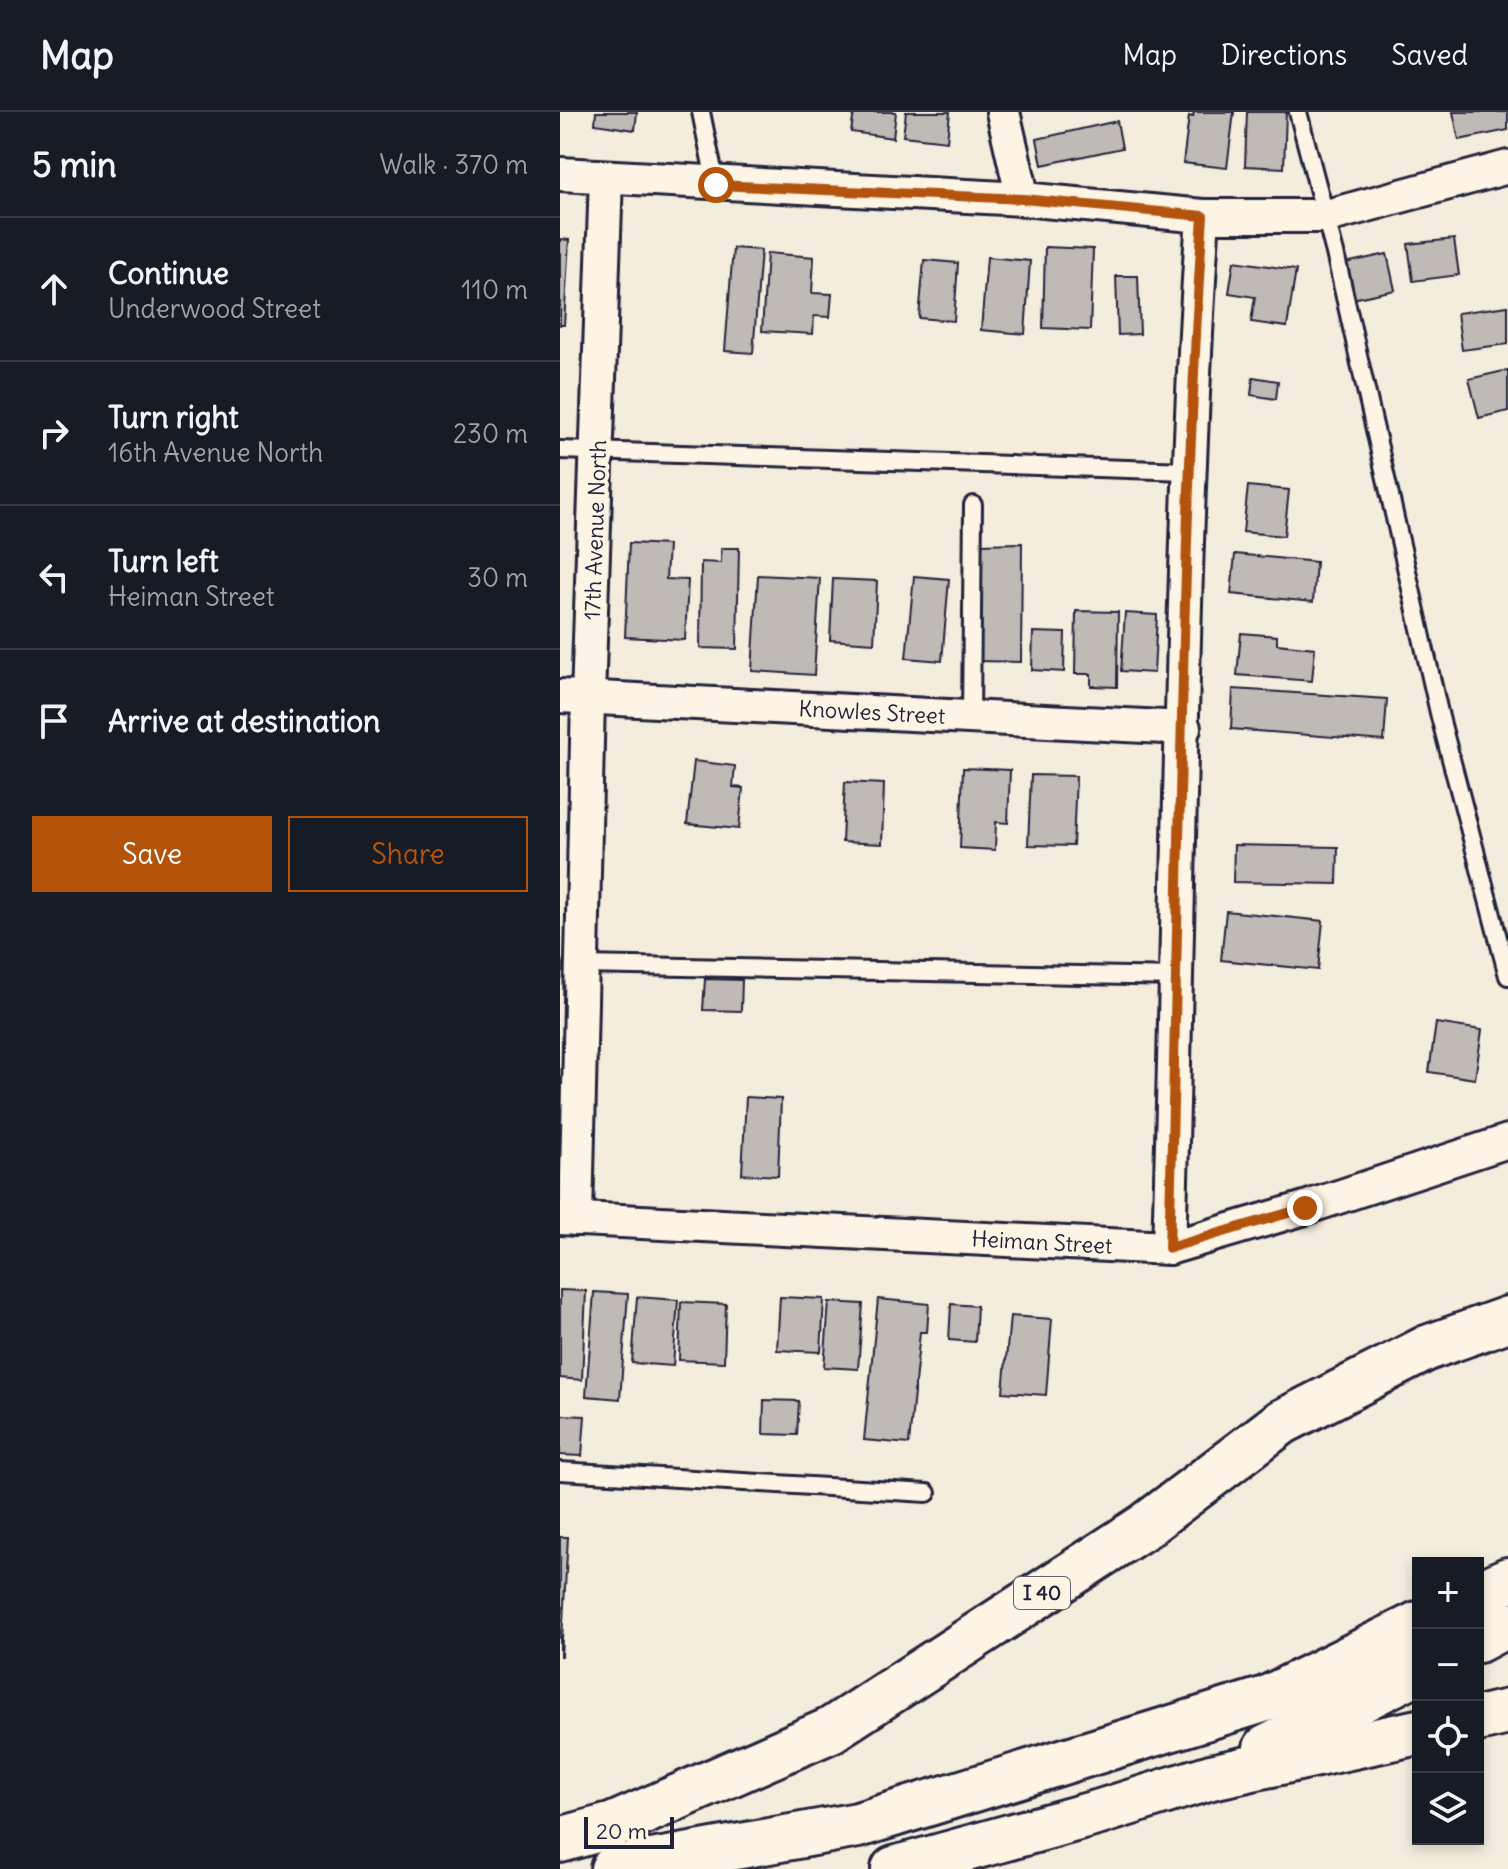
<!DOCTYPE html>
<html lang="en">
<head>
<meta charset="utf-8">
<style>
  :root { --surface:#171b24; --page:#242831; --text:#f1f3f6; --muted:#9ea1a6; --line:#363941; --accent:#b45309 }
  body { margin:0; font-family:Delius,sans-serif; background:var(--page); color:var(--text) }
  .controls { position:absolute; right:24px; bottom:24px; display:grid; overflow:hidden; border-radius:0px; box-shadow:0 4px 12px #0003 }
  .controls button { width:72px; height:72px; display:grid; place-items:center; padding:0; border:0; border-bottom:2px solid var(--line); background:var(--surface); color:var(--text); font:40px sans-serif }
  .scale { position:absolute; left:24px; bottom:20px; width:90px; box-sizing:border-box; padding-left:8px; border:4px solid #22223b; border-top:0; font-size:22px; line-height:28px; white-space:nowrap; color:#22223b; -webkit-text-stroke:6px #fcf5e5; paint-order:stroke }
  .stop { position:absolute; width:24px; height:24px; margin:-18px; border:6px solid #b45309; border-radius:50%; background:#fff }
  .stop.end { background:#b45309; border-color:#fff; box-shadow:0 2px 8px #0008 }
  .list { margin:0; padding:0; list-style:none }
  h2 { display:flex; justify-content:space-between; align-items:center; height:104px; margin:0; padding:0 32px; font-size:34px }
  h2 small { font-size:26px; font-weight:400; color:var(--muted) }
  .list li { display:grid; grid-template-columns:52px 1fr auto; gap:24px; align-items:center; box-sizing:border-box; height:144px; padding:0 32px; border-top:2px solid var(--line) }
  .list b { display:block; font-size:30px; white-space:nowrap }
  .list p { margin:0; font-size:26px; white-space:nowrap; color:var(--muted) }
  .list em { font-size:26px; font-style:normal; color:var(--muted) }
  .actions { display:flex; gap:16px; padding:24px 32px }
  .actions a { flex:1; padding:18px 0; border:2px solid var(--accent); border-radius:0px; text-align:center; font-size:28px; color:var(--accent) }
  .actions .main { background:var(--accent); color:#fff }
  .icon { flex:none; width:44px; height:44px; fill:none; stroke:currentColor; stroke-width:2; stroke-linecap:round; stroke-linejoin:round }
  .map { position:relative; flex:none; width:948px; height:1757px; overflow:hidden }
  header { display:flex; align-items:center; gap:48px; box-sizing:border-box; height:112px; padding:0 40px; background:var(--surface); border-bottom:2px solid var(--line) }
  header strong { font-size:38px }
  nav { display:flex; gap:44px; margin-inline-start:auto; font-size:28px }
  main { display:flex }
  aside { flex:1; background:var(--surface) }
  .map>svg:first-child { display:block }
  .building { fill:#bfbab6; stroke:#22223b; stroke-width:2 }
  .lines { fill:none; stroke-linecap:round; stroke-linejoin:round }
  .lane-casing { stroke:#22223b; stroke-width:22 }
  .street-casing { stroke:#22223b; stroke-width:38 }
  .highway-casing { stroke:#22223b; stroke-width:50 }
  .lane { stroke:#fcf5e5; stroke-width:16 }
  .street { stroke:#fcf5e5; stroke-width:32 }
  .highway { stroke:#fcf5e5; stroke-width:44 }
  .route { stroke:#b45309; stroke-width:10 }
  .labels { text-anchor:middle; stroke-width:8; stroke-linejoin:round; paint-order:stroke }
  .shield { fill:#fcf5e5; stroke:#63616e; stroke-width:2 }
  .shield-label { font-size:20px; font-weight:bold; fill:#22223b }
  .street-label { font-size:22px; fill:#22223b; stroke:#fcf5e5 }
</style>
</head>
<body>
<header>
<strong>Map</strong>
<nav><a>Map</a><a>Directions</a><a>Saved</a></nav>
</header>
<main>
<aside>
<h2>5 min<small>Walk · 370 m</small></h2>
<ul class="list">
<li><svg class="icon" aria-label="ahead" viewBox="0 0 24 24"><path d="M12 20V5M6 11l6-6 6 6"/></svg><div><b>Continue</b><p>Underwood Street</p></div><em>110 m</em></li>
<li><svg class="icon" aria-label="right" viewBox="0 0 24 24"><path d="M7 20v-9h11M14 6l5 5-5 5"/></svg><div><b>Turn right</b><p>16th Avenue North</p></div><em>230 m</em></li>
<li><svg class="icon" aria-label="left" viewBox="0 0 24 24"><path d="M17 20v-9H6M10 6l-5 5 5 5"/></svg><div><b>Turn left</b><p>Heiman Street</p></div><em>30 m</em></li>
<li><svg class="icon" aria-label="arrive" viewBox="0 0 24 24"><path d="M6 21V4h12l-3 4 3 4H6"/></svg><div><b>Arrive at destination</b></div></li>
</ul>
<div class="actions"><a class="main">Save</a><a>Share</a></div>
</aside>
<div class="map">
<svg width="948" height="1757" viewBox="0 0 948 1757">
  <rect width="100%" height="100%" fill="#f3edde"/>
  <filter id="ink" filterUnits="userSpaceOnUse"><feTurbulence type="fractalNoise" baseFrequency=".0125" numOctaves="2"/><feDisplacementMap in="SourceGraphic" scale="16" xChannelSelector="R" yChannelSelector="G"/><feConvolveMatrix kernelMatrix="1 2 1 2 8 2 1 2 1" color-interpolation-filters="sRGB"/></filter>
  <g filter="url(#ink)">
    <g class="building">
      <path d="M36,0H77L75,18L35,12Z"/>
      <path d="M294,0H336L333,26L291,20Z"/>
      <path d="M346,0H390L387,29L343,24Z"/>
      <path d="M634,0H674L667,56L623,51L629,4L633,5Z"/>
      <path d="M687,0H726L724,56L685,54Z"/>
      <path d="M893,0H948V18L899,28Z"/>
      <path d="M557,9L562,36L482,53L477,27Z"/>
      <path d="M0,127L9,128L4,213H0Z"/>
      <path d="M894,127L899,163L853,169L848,132Z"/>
      <path d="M485,135L533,137L530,218L483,216Z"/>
      <path d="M173,136L201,138L193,241L165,239Z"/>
      <path d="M207,141L254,145L252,181L272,182L270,205L254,204L253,222L202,219Z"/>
      <path d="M827,142L835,178L792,187L785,151Z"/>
      <path d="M427,145L470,149L465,222L421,218Z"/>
      <path d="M364,148L398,151L394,209L359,206Z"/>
      <path d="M674,149L736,158L727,215L691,210L695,185L669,181Z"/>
      <path d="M556,164H578L580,222L558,223Z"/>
      <path d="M948,194V232L902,238L897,201Z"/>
      <path d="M948,258V299L919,306L909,267Z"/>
      <path d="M693,265L718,269L716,287L691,283Z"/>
      <path d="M688,374L729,378L724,424L683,420Z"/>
      <path d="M69,431L108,433L106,467L128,468L125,528L65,525Z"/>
      <path d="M462,431L461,550L419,549L420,432Z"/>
      <path d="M161,436H179L177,537L140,536L141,450L161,451Z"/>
      <path d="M675,442L756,450L753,490L671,482Z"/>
      <path d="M198,463L260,466L254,563L192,559Z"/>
      <path d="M354,464L389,467L382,549L346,546Z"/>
      <path d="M273,467L317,469L314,531L270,528Z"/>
      <path d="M516,499L558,500L557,575L531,574V562H515Z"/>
      <path d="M565,501L597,503L594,561L561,559Z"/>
      <path d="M473,520L505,521L504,560L472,558Z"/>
      <path d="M681,521L717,524V532L755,536L752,569L677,563Z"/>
      <path d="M673,577L827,587L824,629L671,617Z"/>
      <path d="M134,649L175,654L173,675L183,676L179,717L127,712Z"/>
      <path d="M403,656L450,658L448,711L436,710L435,738L400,736Z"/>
      <path d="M471,663L516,664L513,734L468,733Z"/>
      <path d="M285,670L324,672L322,732L282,730Z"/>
      <path d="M674,733L778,735L777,772L673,770Z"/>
      <path d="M666,799L763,809L758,858L661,848Z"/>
      <path d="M145,867L182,868L181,899L143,898Z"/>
      <path d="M876,911L922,918L915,967L869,960Z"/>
      <path d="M186,985L221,987L218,1064L182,1062Z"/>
      <path d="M0,1178L26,1179L22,1268L0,1266Z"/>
      <path d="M34,1180L68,1182L60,1287L26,1284Z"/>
      <path d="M77,1185L118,1188L113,1254L72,1251Z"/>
      <path d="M220,1185L264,1187L261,1240L217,1238Z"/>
      <path d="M318,1187L369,1192L367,1220H360L349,1332L304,1328Z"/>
      <path d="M121,1190L166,1192L164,1250L119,1248Z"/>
      <path d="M269,1190L303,1192L298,1257L264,1255Z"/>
      <path d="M391,1192L417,1194L415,1230L389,1228Z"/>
      <path d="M450,1204L492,1207L486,1283L443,1280Z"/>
      <path d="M204,1288L239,1289L237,1323L203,1322Z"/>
      <path d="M0,1303L25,1304L22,1344L0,1343Z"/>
      <path d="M0,1425H8L1,1544H0Z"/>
    </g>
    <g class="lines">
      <g class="lane-casing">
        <g id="lane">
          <path d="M141,0L156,73"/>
          <path d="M738,0L775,141L880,605L948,864"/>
          <path d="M0,338L628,359"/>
          <path d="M411,605L413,393"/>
          <path d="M22,853L617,865"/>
          <path d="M0,1359L367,1381"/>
        </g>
      </g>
      <g class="street-casing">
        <g id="street">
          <path d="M443,0L463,87"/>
          <path d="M0,62L463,87L643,104H767L948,55"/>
          <path d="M0,584L624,616"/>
          <path d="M0,1106L609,1136L745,1096L948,1029"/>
          <path d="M16,1107L28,586L46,65"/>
          <path d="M609,1136C620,792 620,447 643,104"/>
        </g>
      </g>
      <g class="highway-casing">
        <g id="highway">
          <path d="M918,1482L948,1468"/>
          <path d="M918,1528L948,1512"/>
          <path d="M918,1607L948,1600"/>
          <path d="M706,1636L858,1559"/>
          <path d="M0,1728L54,1713L271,1618L585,1414L722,1310L867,1236L948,1207"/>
          <path d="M53,1757L298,1713L706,1587L858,1512"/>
          <path d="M334,1757L540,1700L651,1665L858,1620"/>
        </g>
      </g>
      <use href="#lane" class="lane"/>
      <use href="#street" class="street"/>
      <use href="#highway" class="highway"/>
    </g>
  </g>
  <g class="lines" filter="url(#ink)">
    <path class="route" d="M156,73L463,87L643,104C620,447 620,792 609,1136L745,1096"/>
  </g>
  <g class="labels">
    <rect class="shield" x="454" y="1465" width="56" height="32" rx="6"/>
    <g class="shield-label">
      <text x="482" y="1488">I 40</text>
    </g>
    <g class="street-label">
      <text transform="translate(35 418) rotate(-88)" y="8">17th Avenue North</text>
      <text transform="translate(312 600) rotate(3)" y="8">Knowles Street</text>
      <text transform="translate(482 1130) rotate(3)" y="8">Heiman Street</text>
    </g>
  </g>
</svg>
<div class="controls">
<button>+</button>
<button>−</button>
<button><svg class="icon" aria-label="locate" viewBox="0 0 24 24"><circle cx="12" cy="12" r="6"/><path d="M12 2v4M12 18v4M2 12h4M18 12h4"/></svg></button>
<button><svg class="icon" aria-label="layers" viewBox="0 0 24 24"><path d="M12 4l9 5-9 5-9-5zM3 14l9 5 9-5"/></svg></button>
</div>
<div class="scale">20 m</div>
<div class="stop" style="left:156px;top:73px"></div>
<div class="stop end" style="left:745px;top:1096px"></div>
</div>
</main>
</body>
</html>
